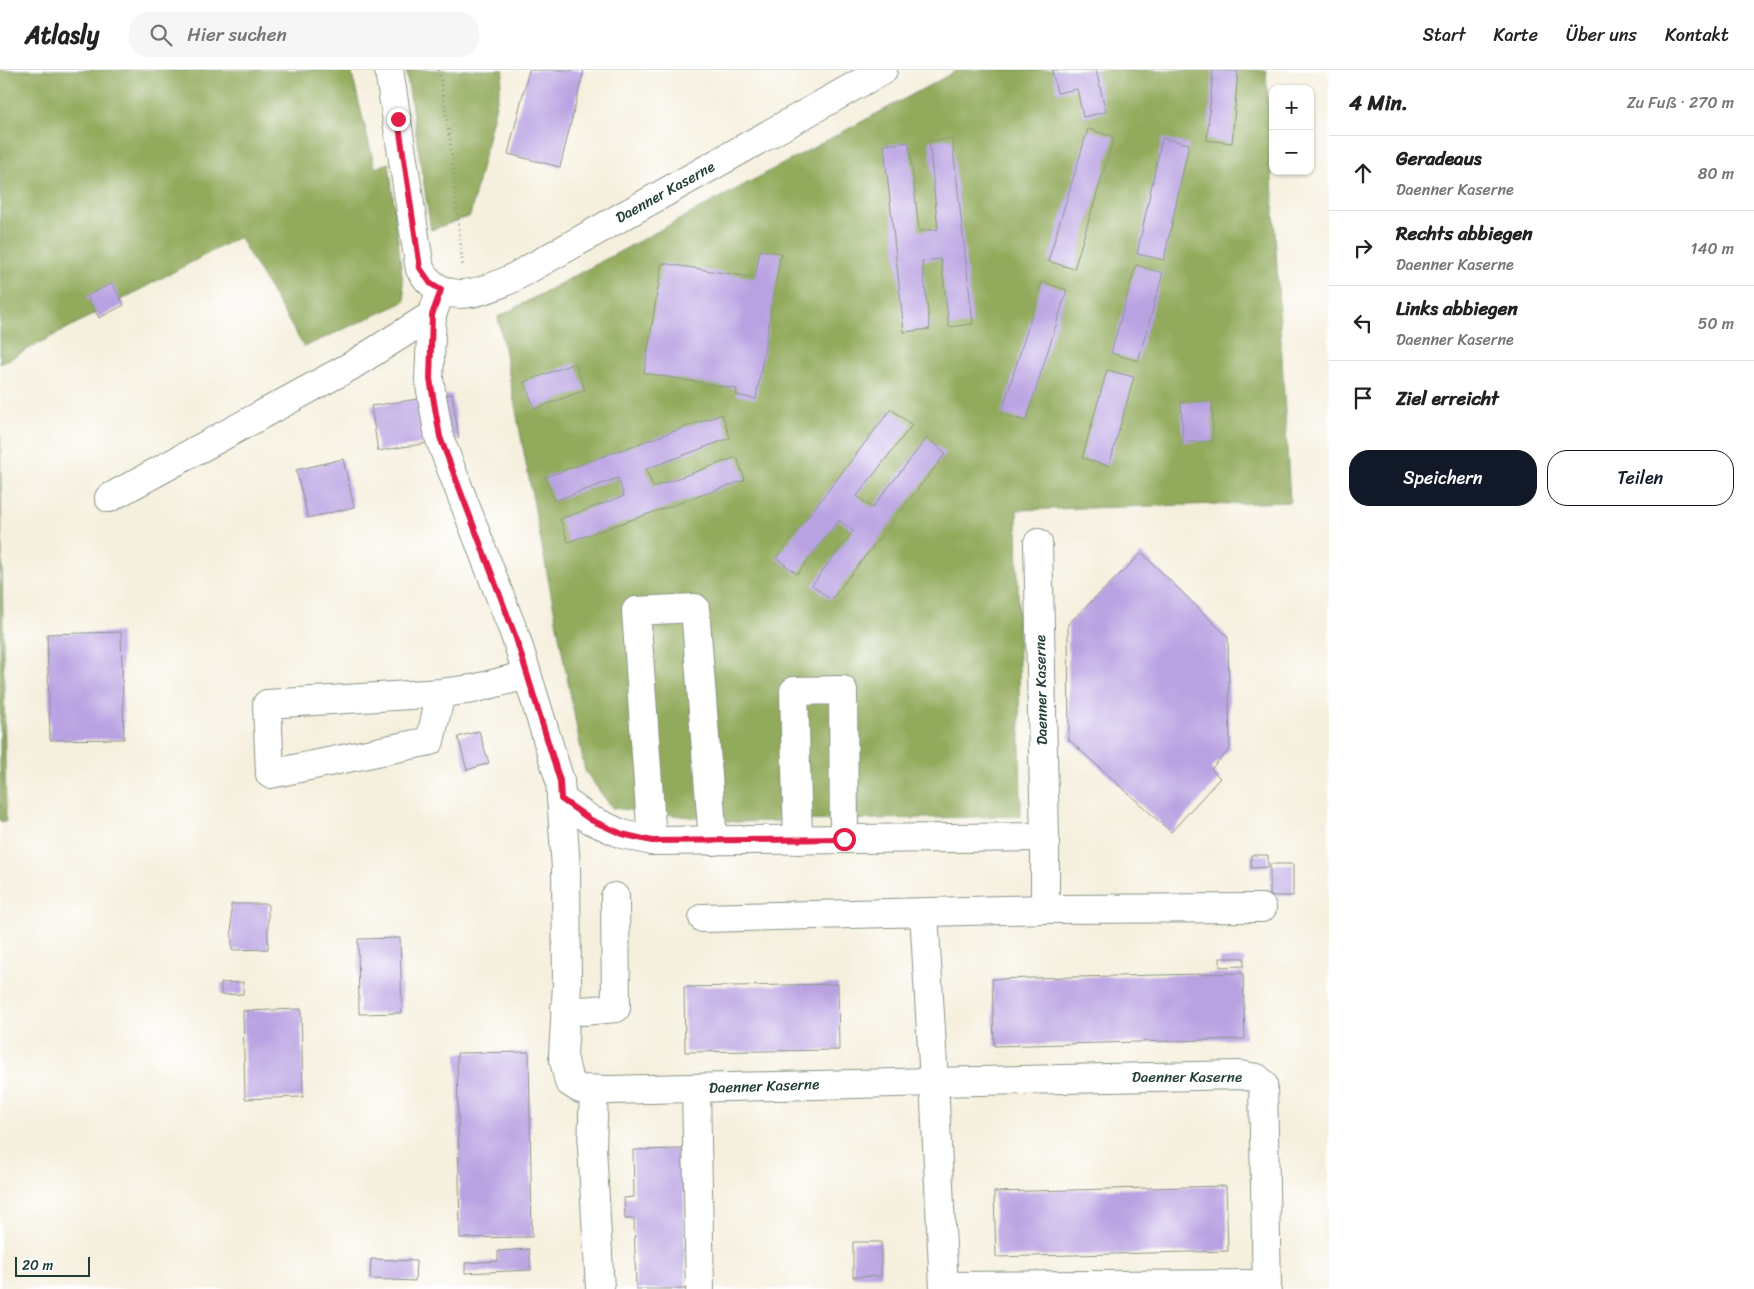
<!DOCTYPE html>
<html lang="de">
<head>
<meta charset="utf-8">
<style>
  :root { --surface:#fff; --page:#f6f6f6; --text:#222; --muted:#767676; --line:#e0e0e0; --accent:#111827 }
  body { margin:0; font-family:Sriracha,sans-serif; background:var(--page); color:var(--text) }
  .controls { position:absolute; right:15px; top:15px; display:grid; overflow:hidden; border-radius:10px; box-shadow:0 1px 4px #0004 }
  .controls button { width:45px; height:45px; display:grid; place-items:center; padding:0; border:0; border-bottom:1px solid var(--line); background:var(--surface); color:var(--text); font:25px sans-serif }
  .scale { position:absolute; left:15px; bottom:12px; width:75px; box-sizing:border-box; padding-left:5px; border:2px solid #1f3d34; border-top:0; font-size:14px; line-height:18px; white-space:nowrap; color:#1f3d34; -webkit-text-stroke:4px #fff; paint-order:stroke }
  .stop { position:absolute; width:15px; height:15px; margin:-11px; border:4px solid #e11d48; border-radius:50%; background:#fff }
  .stop.end { background:#e11d48; border-color:#fff; box-shadow:0 1px 5px #0008 }
  .list { margin:0; padding:0; list-style:none }
  h2 { display:flex; justify-content:space-between; align-items:center; height:65px; margin:0; padding:0 20px; font-size:21px }
  h2 small { font-size:16px; font-weight:400; color:var(--muted) }
  .list li { display:grid; grid-template-columns:32px 1fr auto; gap:15px; align-items:center; box-sizing:border-box; height:75px; padding:0 20px; border-top:1px solid var(--line) }
  .list b { display:block; font-size:19px; white-space:nowrap }
  .list p { margin:0; font-size:16px; white-space:nowrap; color:var(--muted) }
  .list em { font-size:16px; font-style:normal; color:var(--muted) }
  .actions { display:flex; gap:10px; padding:15px 20px }
  .actions a { flex:1; padding:11px 0; border:1px solid var(--accent); border-radius:20px; text-align:center; font-size:18px; color:var(--accent) }
  .actions .main { background:var(--accent); color:#fff }
  .icon { flex:none; width:28px; height:28px; fill:none; stroke:currentColor; stroke-width:2; stroke-linecap:round; stroke-linejoin:round }
  .map { position:relative; flex:none; width:1329px; height:1219px; overflow:hidden }
  header { display:flex; align-items:center; gap:30px; box-sizing:border-box; height:70px; padding:0 25px; background:var(--surface); border-bottom:1px solid var(--line) }
  header strong { font-size:24px }
  nav { display:flex; gap:28px; margin-inline-start:auto; font-size:18px }
  .search { width:350px; height:45px; background:var(--page); display:flex; align-items:center; gap:12px; box-sizing:border-box; padding:0 18px; border-radius:20px; color:var(--muted); font-size:19px }
  main { display:flex }
  aside { flex:1; background:var(--surface) }
  .map>svg:first-child { display:block }
  .forest { fill:#92aa5c; stroke:#587448 }
  .building { fill:#b9a2e2 }
  .lines { fill:none; stroke-linecap:round; stroke-linejoin:round }
  .minor-casing { stroke:#8a9688; stroke-width:30 }
  .path { stroke:#8a9688; stroke-width:3; stroke-dasharray:1 4; stroke-linecap:butt }
  .minor { stroke:#fff; stroke-width:28 }
  .route { stroke:#e11d48; stroke-width:6 }
  .labels { text-anchor:middle; stroke-width:4; stroke-linejoin:round; paint-order:stroke }
  .street-label { font-size:15px; fill:#1f3d34; stroke:#fff }
</style>
</head>
<body>
<header>
<strong>Atlasly</strong>
<div class="search"><svg class="icon" aria-label="search" viewBox="0 0 24 24"><circle cx="10" cy="10" r="6"/><path d="M15 15l6 6"/></svg>Hier suchen</div>
<nav><a>Start</a><a>Karte</a><a>Über uns</a><a>Kontakt</a></nav>
</header>
<main>
<div class="map">
<svg width="1329" height="1219" viewBox="0 0 1329 1219">
  <rect width="100%" height="100%" fill="#fff"/>
  <filter id="ink" filterUnits="userSpaceOnUse"><feTurbulence type="fractalNoise" baseFrequency=".02" numOctaves="2"/><feDisplacementMap in="SourceGraphic" scale="10" xChannelSelector="R" yChannelSelector="G"/><feConvolveMatrix kernelMatrix="1 2 1 2 8 2 1 2 1" color-interpolation-filters="sRGB"/></filter>
  <filter id="wash" filterUnits="userSpaceOnUse"><feTurbulence type="fractalNoise" baseFrequency=".0096" numOctaves="4" result="noise"/><feDisplacementMap in="SourceGraphic" scale="20" xChannelSelector="R" yChannelSelector="G"/><feGaussianBlur stdDeviation="1.12" result="paint"/><feColorMatrix in="noise" values="0 0 0 0 0 0 0 0 0 0 0 0 0 0 0 0 0 1.4 0 .05"/><feComposite in="paint" operator="in"/></filter>
  <g filter="url(#wash)">
    <rect width="100%" height="100%" fill="#f5efdd"/>
    <g class="forest">
      <path d="M0,0H351L375,98L389,93L405,230L402,233L304,277L239,167L0,294Z"/>
      <path d="M406,0H504L470,146L431,160Z"/>
      <path d="M958,0H1266L1290,432L1017,440L1021,746L735,752L612,738L585,701L498,247Z"/>
      <path d="M0,365L6,751L0,752Z"/>
    </g>
    <g id="blocks">
      <g class="building">
        <path d="M529,0H584L560,97L508,84Z"/>
        <path d="M1052,0H1096L1106,42L1083,47L1077,19L1057,23Z"/>
        <path d="M1213,0L1238,1L1232,73L1207,70Z"/>
        <path d="M1088,59L1114,67L1074,199L1048,191Z"/>
        <path d="M952,68L973,254L949,257L941,189L922,191L930,259L904,262L884,75L909,72L919,161L938,159L929,71Z"/>
        <path d="M1162,68L1189,74L1164,190L1137,184Z"/>
        <path d="M760,180L781,183L756,329L736,325L737,319L644,303L662,193L755,208Z"/>
        <path d="M1136,195L1163,203L1138,291L1111,283Z"/>
        <path d="M1042,212L1067,220L1026,351L1001,344Z"/>
        <path d="M112,213L124,235L99,248L87,226Z"/>
        <path d="M575,293L585,320L535,339L524,312Z"/>
        <path d="M1107,300L1134,307L1109,396L1082,388Z"/>
        <path d="M452,324L459,368L378,381L371,336Z"/>
        <path d="M1212,331L1213,371L1183,372L1181,332Z"/>
        <path d="M891,339L912,355L857,426L872,438L927,368L946,383L831,530L812,515L853,461L839,450L797,504L776,488Z"/>
        <path d="M722,344L730,368L646,399L653,417L737,387L745,410L568,472L560,449L624,426L618,408L554,431L545,407Z"/>
        <path d="M343,389L354,437L308,448L296,400Z"/>
        <path d="M1142,483L1228,567L1230,679L1211,699L1220,708L1171,762L1069,670L1068,554Z"/>
        <path d="M121,562L124,669L50,670L47,564Z"/>
        <path d="M479,661L489,693L467,700L458,667Z"/>
        <path d="M1251,785H1268V797L1251,798Z"/>
        <rect x="1270" y="794" width="23" height="32"/>
        <path d="M231,834H268V879L232,880Z"/>
        <path d="M400,868L402,943L359,944L358,869Z"/>
        <path d="M1220,888H1244V896L1220,897Z"/>
        <path d="M1243,903L1245,969L994,976L992,909Z"/>
        <path d="M243,912V924L221,925V913Z"/>
        <path d="M838,914L839,980L685,982L684,917Z"/>
        <path d="M301,939L303,1027L245,1029L243,941Z"/>
        <path d="M529,982L532,1167L460,1168L457,983Z"/>
        <path d="M683,1079L686,1219H636L634,1149H625L624,1128L634,1127L633,1080Z"/>
        <path d="M1226,1116L1228,1181L996,1187L994,1122Z"/>
        <path d="M853,1172H881V1206L853,1207Z"/>
        <path d="M529,1179L531,1200L465,1203V1193L498,1191V1181Z"/>
        <path d="M371,1189L416,1191L415,1211L370,1209Z"/>
      </g>
    </g>
  </g>
  <g filter="url(#ink)">
    <use href="#blocks" fill-opacity="0" stroke="#8a9688" stroke-width="1"/>
    <g class="lines">
      <g class="minor-casing">
        <g id="minor">
          <path d="M389,0L420,199C442,237 479,224 511,209L883,0"/>
          <path d="M441,220L432,245L429,309L439,367L516,568L560,711L566,799L567,914L563,986L569,1012L580,1019L609,1020L934,1012L924,843"/>
          <path d="M109,428L351,296L432,245"/>
          <path d="M441,623L430,671L270,704L267,634L441,623L473,619L527,605"/>
          <path d="M561,729L591,750L622,764L652,771L1045,767L1038,473"/>
          <path d="M1045,767V839L1262,838"/>
          <path d="M798,770L794,621L843,620L844,769"/>
          <path d="M652,771L636,541L695,538L713,771"/>
          <path d="M703,848L1045,839"/>
          <path d="M565,939L583,941L616,938L615,827"/>
          <path d="M696,1018L700,1219"/>
          <path d="M594,1020L592,1077L600,1219"/>
          <path d="M944,1216L1267,1214"/>
          <path d="M944,1219L934,1012L1240,1005L1257,1008L1263,1014L1267,1219"/>
        </g>
      </g>
      <path class="path" d="M439,0L450,70L463,198"/>
      <use href="#minor" class="minor"/>
    </g>
  </g>
  <g class="lines" filter="url(#ink)">
    <path class="route" d="M398,49L420,198L431,214L441,220L432,245L430,309L440,367L516,568L560,711L561,729L591,750L622,764L652,771L844,769"/>
  </g>
  <g class="labels">
    <g class="street-label">
      <text transform="translate(665 122) rotate(-29)" y="5">Daenner Kaserne</text>
      <text transform="translate(1041 620) rotate(-91)" y="5">Daenner Kaserne</text>
      <text x="1187" y="1012">Daenner Kaserne</text>
      <text transform="translate(764 1016) rotate(-2)" y="5">Daenner Kaserne</text>
    </g>
  </g>
</svg>
<div class="controls">
<button>+</button>
<button>−</button>
</div>
<div class="scale">20 m</div>
<div class="stop" style="left:844px;top:769px"></div>
<div class="stop end" style="left:398px;top:49px"></div>
</div>
<aside>
<h2>4 Min.<small>Zu Fuß · 270 m</small></h2>
<ul class="list">
<li><svg class="icon" aria-label="ahead" viewBox="0 0 24 24"><path d="M12 20V5M6 11l6-6 6 6"/></svg><div><b>Geradeaus</b><p>Daenner Kaserne</p></div><em>80 m</em></li>
<li><svg class="icon" aria-label="right" viewBox="0 0 24 24"><path d="M7 20v-9h11M14 6l5 5-5 5"/></svg><div><b>Rechts abbiegen</b><p>Daenner Kaserne</p></div><em>140 m</em></li>
<li><svg class="icon" aria-label="left" viewBox="0 0 24 24"><path d="M17 20v-9H6M10 6l-5 5 5 5"/></svg><div><b>Links abbiegen</b><p>Daenner Kaserne</p></div><em>50 m</em></li>
<li><svg class="icon" aria-label="arrive" viewBox="0 0 24 24"><path d="M6 21V4h12l-3 4 3 4H6"/></svg><div><b>Ziel erreicht</b></div></li>
</ul>
<div class="actions"><a class="main">Speichern</a><a>Teilen</a></div>
</aside>
</main>
</body>
</html>
